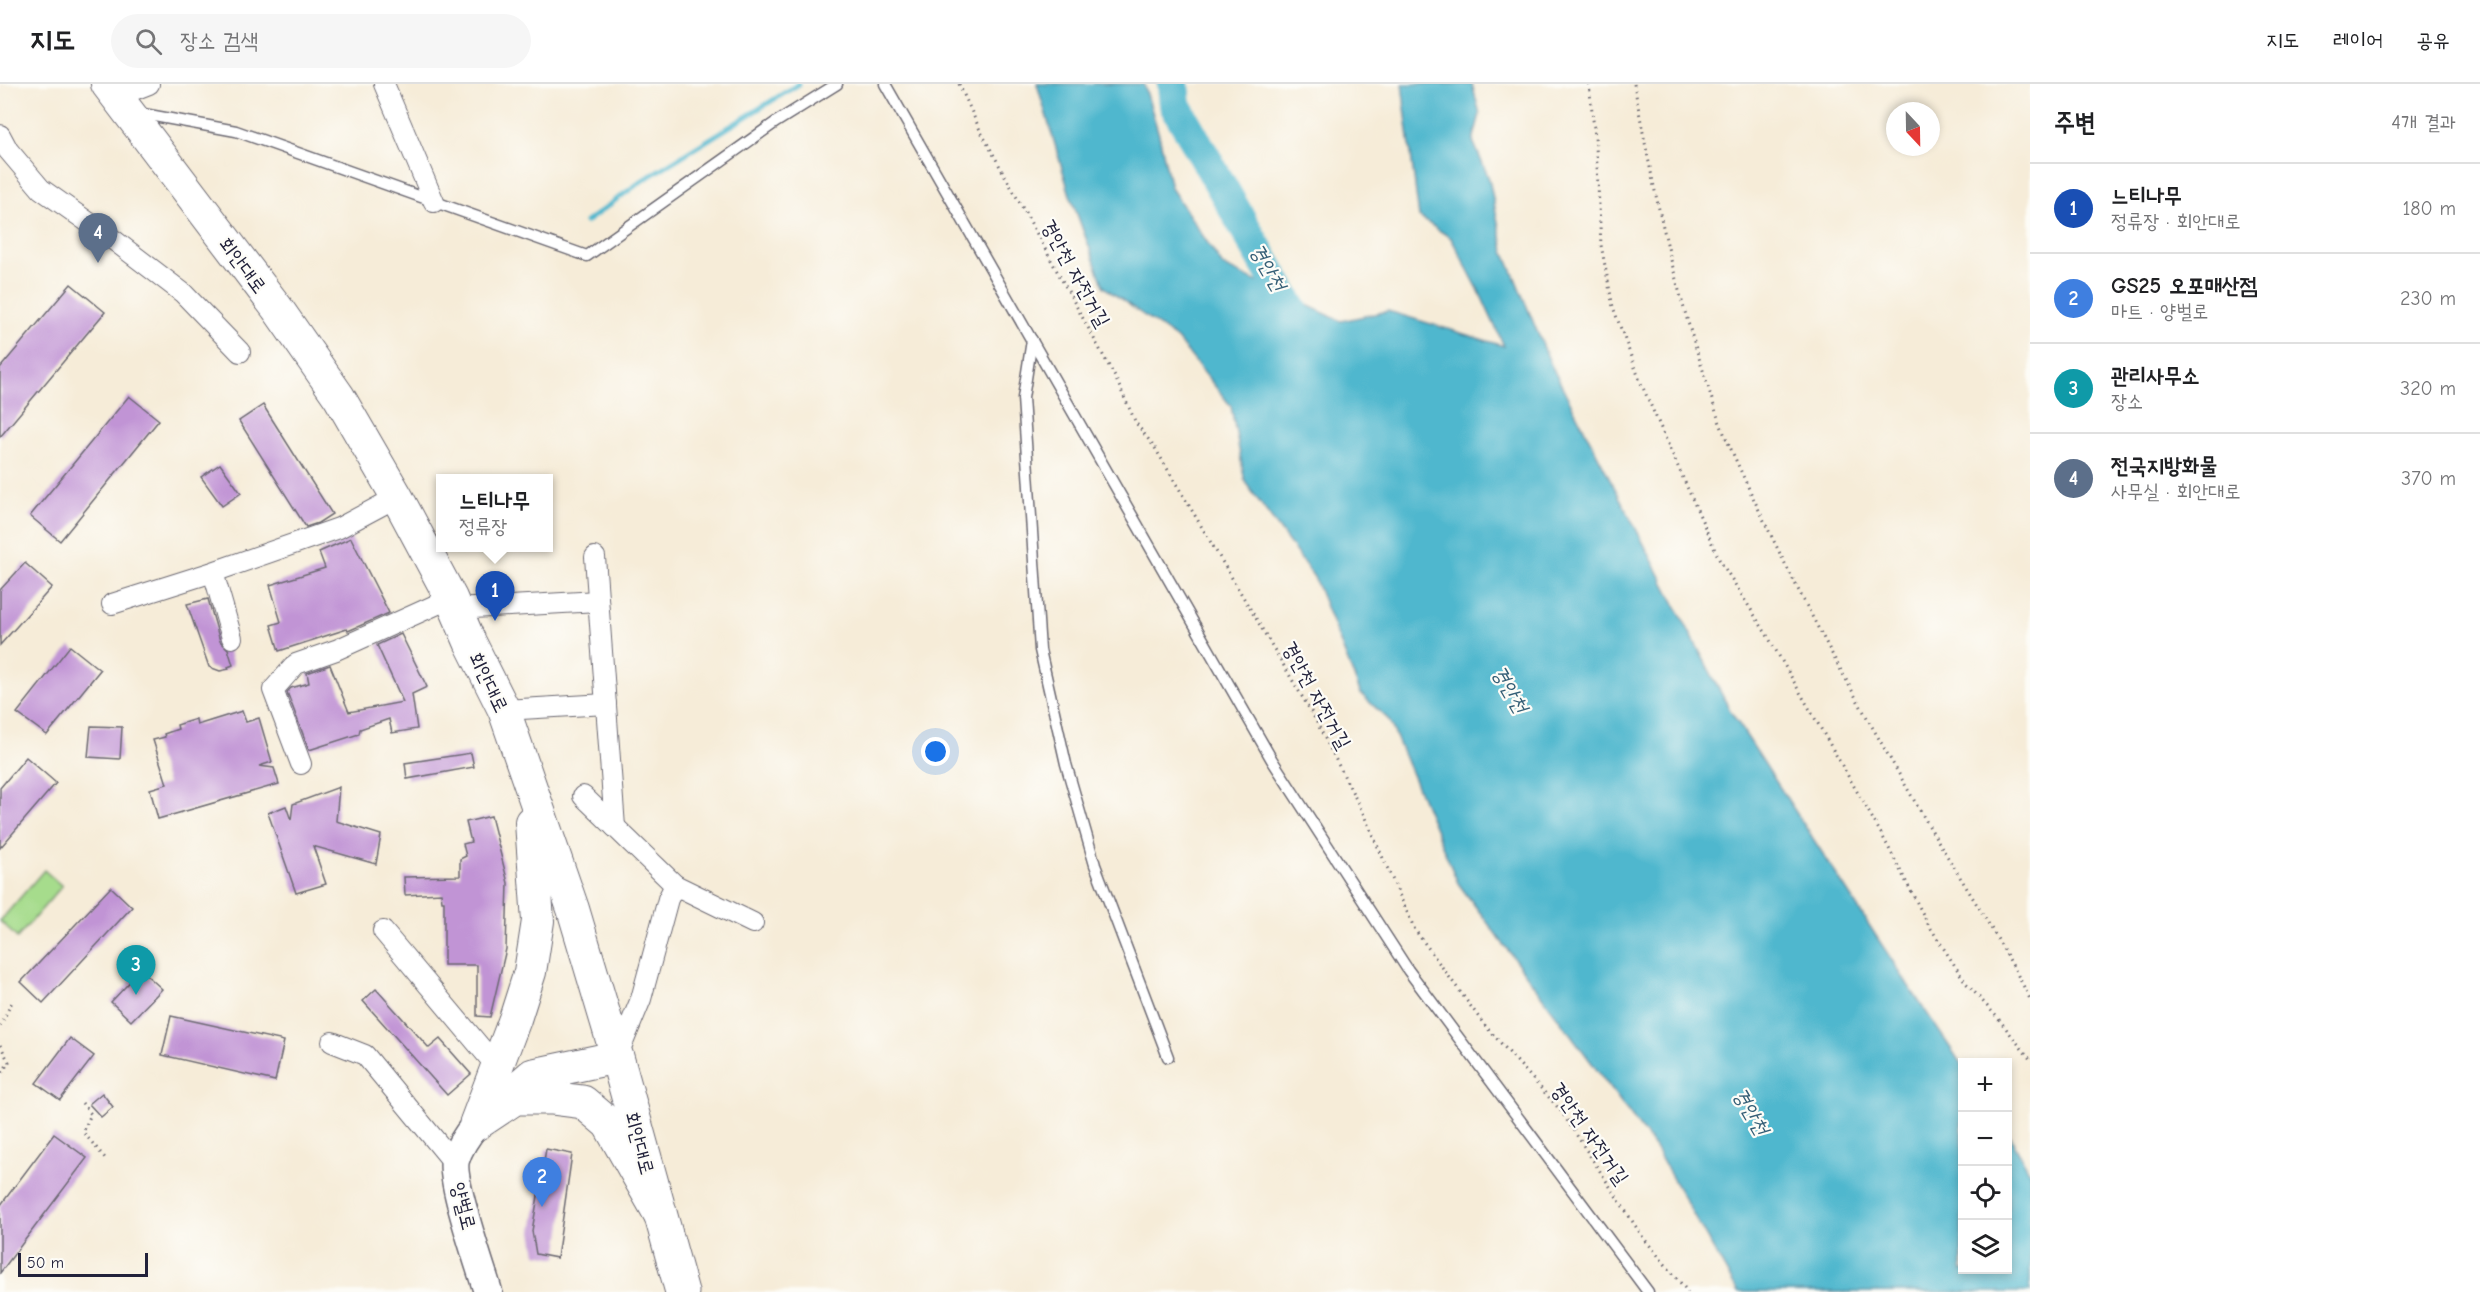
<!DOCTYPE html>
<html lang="ko">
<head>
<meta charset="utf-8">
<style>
  :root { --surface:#fff; --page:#f6f6f6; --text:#202124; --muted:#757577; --line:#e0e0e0; --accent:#ea580c }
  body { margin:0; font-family:"Comic Neue","Poor Story",sans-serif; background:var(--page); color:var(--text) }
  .controls { position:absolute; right:18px; bottom:18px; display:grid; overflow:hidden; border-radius:0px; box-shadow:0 3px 9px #0003 }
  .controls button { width:54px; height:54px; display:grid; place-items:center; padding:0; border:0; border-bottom:2px solid var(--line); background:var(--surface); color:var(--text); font:30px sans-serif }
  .compass { position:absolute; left:1886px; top:18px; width:54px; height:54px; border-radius:50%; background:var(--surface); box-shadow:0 3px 9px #0003; rotate:158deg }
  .scale { position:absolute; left:18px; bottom:15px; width:130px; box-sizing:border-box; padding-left:6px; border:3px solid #22223b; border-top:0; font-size:16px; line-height:21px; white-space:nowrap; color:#22223b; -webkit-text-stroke:4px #fdfcf7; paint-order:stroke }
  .you { position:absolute; left:936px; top:668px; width:21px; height:21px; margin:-15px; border:4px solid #fff; border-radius:50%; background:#1a73e8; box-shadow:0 0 0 9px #1a73e833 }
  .badge { display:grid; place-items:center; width:39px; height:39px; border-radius:50%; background:var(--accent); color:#fff; font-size:20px; font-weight:700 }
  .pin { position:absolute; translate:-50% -50px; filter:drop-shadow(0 2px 3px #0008) }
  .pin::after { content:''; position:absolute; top:32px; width:21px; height:18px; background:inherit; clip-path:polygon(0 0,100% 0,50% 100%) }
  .popup { position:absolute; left:436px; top:390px; width:117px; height:78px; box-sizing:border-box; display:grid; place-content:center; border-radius:0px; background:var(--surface); filter:drop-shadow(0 2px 4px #0005); font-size:20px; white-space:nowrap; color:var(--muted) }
  .popup b { font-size:22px; color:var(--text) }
  .popup::after { content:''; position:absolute; left:50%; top:100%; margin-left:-12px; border:12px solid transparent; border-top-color:var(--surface) }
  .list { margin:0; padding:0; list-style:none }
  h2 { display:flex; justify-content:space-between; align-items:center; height:78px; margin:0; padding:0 24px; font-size:26px }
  h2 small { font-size:20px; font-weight:400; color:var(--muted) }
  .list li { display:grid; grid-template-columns:39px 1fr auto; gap:18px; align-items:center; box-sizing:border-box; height:90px; padding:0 24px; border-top:2px solid var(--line) }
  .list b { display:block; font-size:22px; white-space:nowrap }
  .list p { margin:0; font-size:20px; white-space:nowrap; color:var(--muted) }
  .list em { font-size:20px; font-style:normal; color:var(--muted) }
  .icon { flex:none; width:33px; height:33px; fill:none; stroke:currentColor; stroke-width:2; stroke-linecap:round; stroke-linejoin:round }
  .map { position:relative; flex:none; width:2030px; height:1208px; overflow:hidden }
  header { display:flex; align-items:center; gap:36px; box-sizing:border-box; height:84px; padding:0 30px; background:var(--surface); border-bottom:2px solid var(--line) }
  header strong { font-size:28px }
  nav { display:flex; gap:33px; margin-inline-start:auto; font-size:21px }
  .search { width:420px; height:54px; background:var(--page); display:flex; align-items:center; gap:15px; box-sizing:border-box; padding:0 21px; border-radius:33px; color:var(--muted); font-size:22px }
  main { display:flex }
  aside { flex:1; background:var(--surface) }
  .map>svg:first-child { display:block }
  .green { fill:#a6dc8c; stroke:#647f64; stroke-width:1.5 }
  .water { fill:#50b7ce; stroke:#396c84; stroke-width:1.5 }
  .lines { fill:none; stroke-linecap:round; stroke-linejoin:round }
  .stream { stroke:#50b7ce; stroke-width:5 }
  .river { stroke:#50b7ce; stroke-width:32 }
  .building { fill:#c194d5 }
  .lane-casing { stroke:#6c6972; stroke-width:13 }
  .street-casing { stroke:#6c6972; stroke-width:22 }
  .secondary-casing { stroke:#6c6972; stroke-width:31 }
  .primary-casing { stroke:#6c6972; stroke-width:34 }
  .highway-casing { stroke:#6c6972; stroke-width:35 }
  .path { stroke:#6c6972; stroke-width:3; stroke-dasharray:1.5 4.5; stroke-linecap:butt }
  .lane { stroke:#fff; stroke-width:10 }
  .street { stroke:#fff; stroke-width:20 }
  .secondary { stroke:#fff; stroke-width:28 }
  .primary { stroke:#fff; stroke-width:32 }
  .highway { stroke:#fff; stroke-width:33 }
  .labels { text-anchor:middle; stroke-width:4.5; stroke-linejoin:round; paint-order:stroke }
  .street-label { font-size:20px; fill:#22223b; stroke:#fdfcf7 }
  .water-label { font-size:21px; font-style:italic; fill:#345e76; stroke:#fdfcf7 }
</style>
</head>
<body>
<header>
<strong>지도</strong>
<div class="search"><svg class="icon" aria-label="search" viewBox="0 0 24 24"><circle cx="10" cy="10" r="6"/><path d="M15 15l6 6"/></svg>장소 검색</div>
<nav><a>지도</a><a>레이어</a><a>공유</a></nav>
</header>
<main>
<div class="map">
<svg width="2030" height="1208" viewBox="0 0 2030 1208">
  <rect width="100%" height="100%" fill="#fdfcf7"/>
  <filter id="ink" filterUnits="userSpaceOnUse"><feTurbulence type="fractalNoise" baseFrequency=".0167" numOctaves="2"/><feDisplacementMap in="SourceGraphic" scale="12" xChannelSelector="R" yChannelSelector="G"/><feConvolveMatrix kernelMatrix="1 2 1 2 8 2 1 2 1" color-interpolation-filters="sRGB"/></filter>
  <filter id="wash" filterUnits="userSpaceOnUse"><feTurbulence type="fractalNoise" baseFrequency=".008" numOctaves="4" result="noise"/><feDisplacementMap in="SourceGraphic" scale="24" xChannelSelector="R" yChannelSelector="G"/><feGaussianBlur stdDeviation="1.35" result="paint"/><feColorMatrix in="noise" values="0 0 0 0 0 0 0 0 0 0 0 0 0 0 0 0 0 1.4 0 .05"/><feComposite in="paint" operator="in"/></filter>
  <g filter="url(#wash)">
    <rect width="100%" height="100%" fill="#f6ecd8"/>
    <path class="green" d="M44,786L62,802L17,854L0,837Z"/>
    <path class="water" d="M1037,0H1144L1159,51L1171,104L1223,182L1341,237L1388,227L1504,262L1478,205L1451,154L1419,133L1402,0H1472L1480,30L1473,57L1489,95L1504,167L1551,281L1731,628L1906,898L1962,981V1186H2008V1048L2030,1089V1208H1738L1655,1064L1458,799L1389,636L1361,610L1314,493L1245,398L1231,322L1177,255L1104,203L1070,111Z"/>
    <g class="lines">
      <path class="stream" d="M586,138L643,96L799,0"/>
      <path class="river" d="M1173,0L1175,21L1304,247"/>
    </g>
    <g id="blocks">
      <g class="building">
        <path d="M71,200L105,228L0,353V284Z"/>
        <path d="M129,312L159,336L60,457L30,432Z"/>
        <path d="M263,321L332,430L318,439L306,443L239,337Z"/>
        <path d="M220,380L241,409L222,422L201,393Z"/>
        <path d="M351,454L389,529L348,547L347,545L279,567L271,541L281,538L270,501L325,484L319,468Z"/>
        <path d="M25,479L52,503L0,561V506Z"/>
        <path d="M208,515L220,557L228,565L233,581L228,583L229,585L220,587L209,583L187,520Z"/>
        <path d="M401,550L427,603L412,610L417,645L392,649L389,635L360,645L359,650L309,666L287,608L291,604L309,599L307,589L330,581L349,628L403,618L377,561Z"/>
        <path d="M70,562L100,586L47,651L17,629Z"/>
        <path d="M242,627L246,638L259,634L272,678L259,682L274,684L279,700L158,735L150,705L167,700L153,656L165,653L164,650L178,645L177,641L196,635L197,641Z"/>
        <path d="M91,642L122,643L120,675L88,673Z"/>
        <path d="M471,669L474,683L407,695L405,679Z"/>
        <path d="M26,673L56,699L0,764V704Z"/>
        <path d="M339,703L336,737L381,751L376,780L313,762L326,800L296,809L268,729L286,722L291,736L293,720Z"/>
        <path d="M491,732L508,799L506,865L490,933L477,932V881H444V817H442L441,809L405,811L404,793L460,792V775L466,772L463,760L471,758L466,738Z"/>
        <path d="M111,803L132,823L43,919L21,898Z"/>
        <path d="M141,886L162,905L131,937L111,918Z"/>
        <path d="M376,905L429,964L440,955L471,990L447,1011L363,917Z"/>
        <path d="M171,932L284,957L275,997L162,971Z"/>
        <path d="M70,954L94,972L60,1016L36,999Z"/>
        <path d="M102,1009L113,1023L101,1033L89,1020Z"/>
        <path d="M54,1050L87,1074L0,1189V1122Z"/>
        <path d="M546,1065L572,1070L557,1174L536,1170L532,1147Z"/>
      </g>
    </g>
  </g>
  <g filter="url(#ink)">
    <use href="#blocks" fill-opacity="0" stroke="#6c6972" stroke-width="1.5"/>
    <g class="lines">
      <g class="lane-casing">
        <g id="lane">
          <path d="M885,0L1272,676L1408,886L1648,1208"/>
          <path d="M138,29L236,47L587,172L776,38L837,0"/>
          <path d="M1032,256L1023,314L1040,566L1066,680L1095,781L1168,973"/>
        </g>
      </g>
      <g class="street-casing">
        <g id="street">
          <path d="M384,0L434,118"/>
          <path d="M116,13L149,0"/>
          <path d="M0,51L8,66L41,105L115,157L183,209L240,268"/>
          <path d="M595,473L615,743"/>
          <path d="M213,488L232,554"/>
          <path d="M112,520L213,488L339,444L397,413"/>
          <path d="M456,525L598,517"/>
          <path d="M504,626L606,620"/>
          <path d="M301,680L273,606L296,580L336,566L451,514"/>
          <path d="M583,712L675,801"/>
          <path d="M383,847L497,983"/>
          <path d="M332,958L365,971L454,1079"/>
          <path d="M617,973L641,915L668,815L675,801L753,839"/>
        </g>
      </g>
      <g class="secondary-casing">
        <path id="secondary" d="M476,1040C467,1051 459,1062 455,1076C450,1096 481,1184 488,1208"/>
      </g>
      <g class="primary-casing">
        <g id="primary">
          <path d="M107,0L277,224L339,313L397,413L451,514L470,558L504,626L573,825L617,973L532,991L492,1026"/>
          <path d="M476,1038L515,935L530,888L538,837L531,738"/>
        </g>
      </g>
      <g class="highway-casing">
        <g id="highway">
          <path d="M617,973L682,1208"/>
          <path d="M476,1040L515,1014H551L583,1018L609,1040L659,1128"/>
        </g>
      </g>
      <g class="path">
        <path d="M959,0L980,46L1115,293L1136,339L1155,364L1313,631L1362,727L1415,846L1483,939L1561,1027L1642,1152L1688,1208"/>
        <path d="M1589,0L1596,62L1601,161L1613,223L1640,297L1719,475L1767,551L1882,751L1928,840L1966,899L1997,933L2030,975"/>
        <path d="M1634,0C1651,94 1671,189 1701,280C1709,305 1716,332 1727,356C1782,482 1849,604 1918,723C1955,788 1997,848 2030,915"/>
        <path d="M0,942L13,916"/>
        <path d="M0,961L9,978L0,992"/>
        <path d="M82,1019L91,1030L83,1048L105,1074"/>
      </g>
      <use href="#lane" class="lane"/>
      <use href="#street" class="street"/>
      <use href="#secondary" class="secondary"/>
      <use href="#primary" class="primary"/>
      <use href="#highway" class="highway"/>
    </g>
  </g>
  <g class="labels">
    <g class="street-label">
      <text transform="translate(243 181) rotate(53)" y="7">회안대로</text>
      <text transform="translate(1076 189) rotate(61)" y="7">경안천 자전거길</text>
      <text transform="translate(489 598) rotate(64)" y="7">회안대로</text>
      <text transform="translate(1317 611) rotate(61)" y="7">경안천 자전거길</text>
      <text transform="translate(1590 1049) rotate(55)" y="7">경안천 자전거길</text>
      <text transform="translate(640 1059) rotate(75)" y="7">회안대로</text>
      <text transform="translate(464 1122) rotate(76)" y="7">양벌로</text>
    </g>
    <g class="water-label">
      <text transform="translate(1268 183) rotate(60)" y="7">경안천</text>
      <text transform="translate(1510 605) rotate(60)" y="7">경안천</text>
      <text transform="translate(1751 1027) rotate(60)" y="7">경안천</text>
    </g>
  </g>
</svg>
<div class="controls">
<button>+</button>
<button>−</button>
<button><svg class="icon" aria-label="locate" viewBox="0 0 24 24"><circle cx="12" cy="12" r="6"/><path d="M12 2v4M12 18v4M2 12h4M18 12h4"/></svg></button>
<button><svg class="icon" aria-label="layers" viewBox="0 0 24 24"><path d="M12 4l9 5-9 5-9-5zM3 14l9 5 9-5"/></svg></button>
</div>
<svg class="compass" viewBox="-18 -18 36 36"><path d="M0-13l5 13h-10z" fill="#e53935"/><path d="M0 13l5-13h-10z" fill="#757577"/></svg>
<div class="scale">50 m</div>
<div class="you"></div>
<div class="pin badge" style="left:495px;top:537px;background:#1a4fb4">1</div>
<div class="popup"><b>느티나무</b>정류장</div>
<div class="pin badge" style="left:542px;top:1123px;background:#3f7fe0">2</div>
<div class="pin badge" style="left:136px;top:911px;background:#0f9aa8">3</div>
<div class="pin badge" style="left:98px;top:179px;background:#5c6f8a">4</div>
</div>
<aside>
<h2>주변<small>4개 결과</small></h2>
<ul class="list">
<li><span class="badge" style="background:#1a4fb4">1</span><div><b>느티나무</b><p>정류장 · 회안대로</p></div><em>180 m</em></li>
<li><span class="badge" style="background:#3f7fe0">2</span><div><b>GS25 오포매산점</b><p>마트 · 양벌로</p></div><em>230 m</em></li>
<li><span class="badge" style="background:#0f9aa8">3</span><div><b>관리사무소</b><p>장소</p></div><em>320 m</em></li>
<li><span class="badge" style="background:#5c6f8a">4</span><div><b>전국지방화물</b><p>사무실 · 회안대로</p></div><em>370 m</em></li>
</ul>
</aside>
</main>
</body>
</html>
